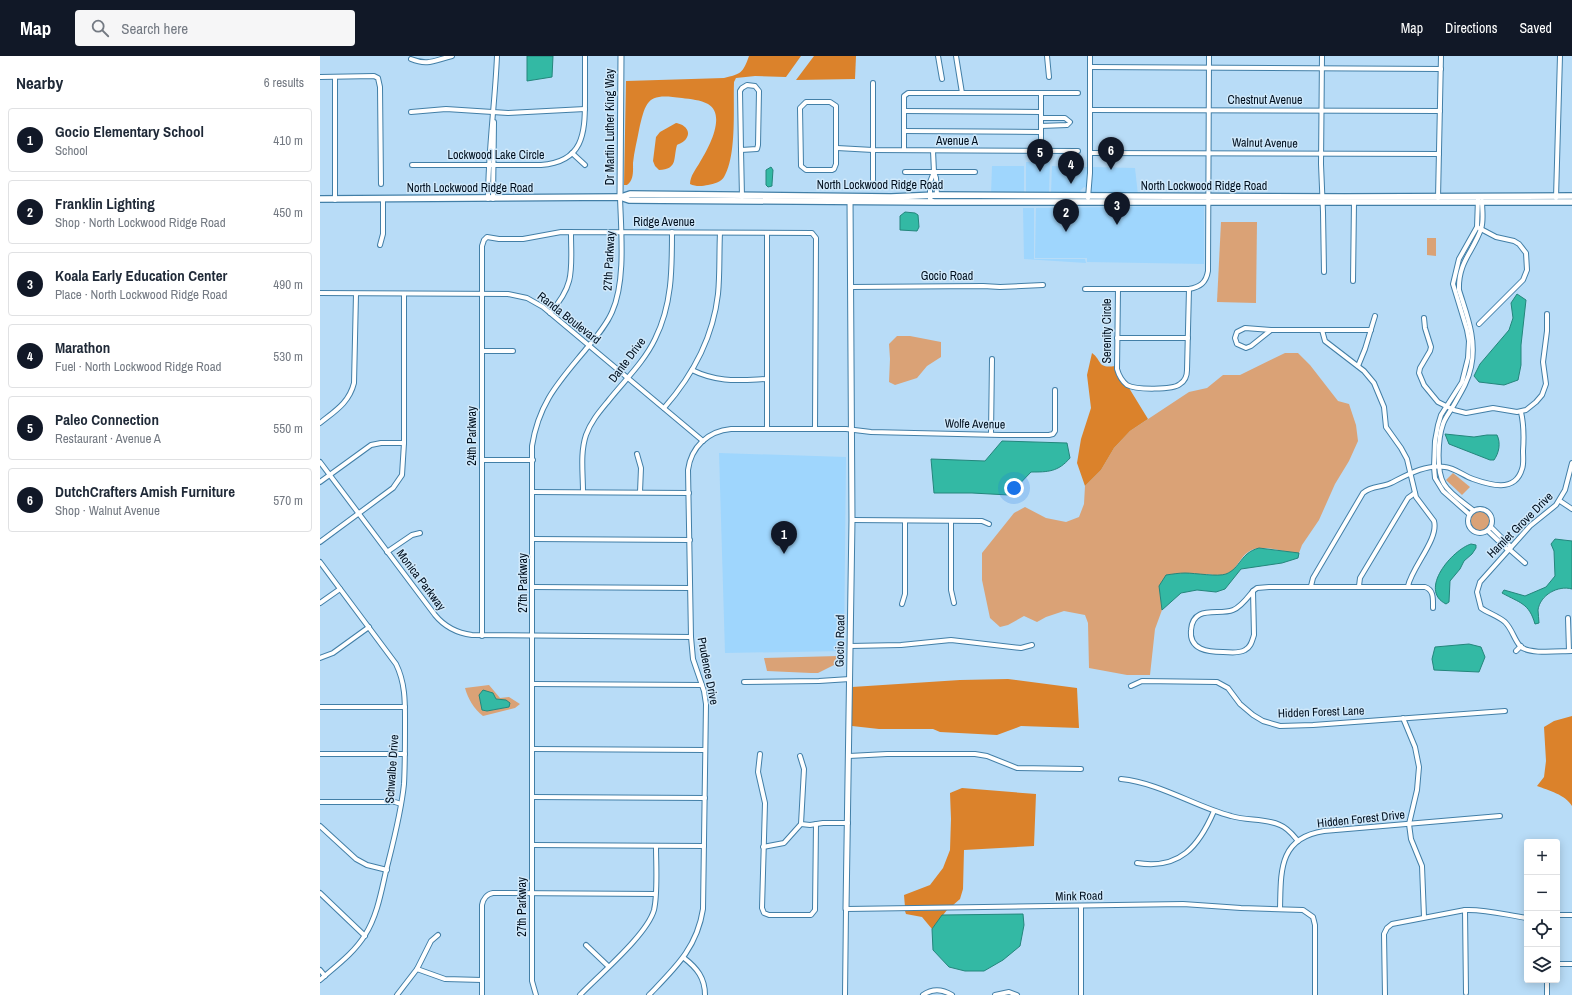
<!DOCTYPE html>
<html lang="en">
<head>
<meta charset="utf-8">
<style>
  :root { --surface:#fff; --page:#f6f6f7; --text:#1f2937; --muted:#747a83; --line:#e0e1e3; --accent:#111827 }
  body { margin:0; font-family:"Archivo Narrow",sans-serif; background:var(--page); color:var(--text) }
  .controls { position:absolute; right:12px; bottom:12px; display:grid; overflow:hidden; border-radius:4px; box-shadow:0 2px 10px #0003 }
  .controls button { width:36px; height:36px; display:grid; place-items:center; padding:0; border:0; border-bottom:1px solid var(--line); background:var(--surface); color:var(--text); font:20px sans-serif }
  .you { position:absolute; left:694px; top:432px; width:14px; height:14px; margin:-10px; border:3px solid #fff; border-radius:50%; background:#1a73e8; box-shadow:0 0 0 6px #1a73e833 }
  .badge { display:grid; place-items:center; width:26px; height:26px; border-radius:50%; background:var(--accent); color:#fff; font-size:13px; font-weight:700 }
  .pin { position:absolute; translate:-50% -33px; filter:drop-shadow(0 1px 2px #0008) }
  .pin::after { content:''; position:absolute; top:21px; width:14px; height:12px; background:inherit; clip-path:polygon(0 0,100% 0,50% 100%) }
  .list { margin:0; padding:0; list-style:none }
  h2 { display:flex; justify-content:space-between; align-items:center; height:52px; margin:0; padding:0 16px; font-size:17px }
  h2 small { font-size:13px; font-weight:400; color:var(--muted) }
  .list li { display:grid; grid-template-columns:26px 1fr auto; gap:12px; align-items:center; box-sizing:border-box; height:64px; margin:0 8px 8px; padding:0 8px; border:1px solid var(--line); border-radius:4px }
  .list b { display:block; font-size:15px; white-space:nowrap }
  .list p { margin:0; font-size:13px; white-space:nowrap; color:var(--muted) }
  .list em { font-size:13px; font-style:normal; color:var(--muted) }
  .icon { flex:none; width:22px; height:22px; fill:none; stroke:currentColor; stroke-width:2; stroke-linecap:round; stroke-linejoin:round }
  .map { position:relative; flex:none; width:1252px; height:939px; overflow:hidden }
  header { display:flex; align-items:center; gap:24px; box-sizing:border-box; height:56px; padding:0 20px; background:var(--accent); color:#fff }
  header strong { font-size:19px }
  nav { display:flex; gap:22px; margin-inline-start:auto; font-size:14px }
  .search { width:280px; height:36px; background:var(--page); display:flex; align-items:center; gap:10px; box-sizing:border-box; padding:0 14px; border-radius:4px; color:var(--muted); font-size:15px }
  main { display:flex }
  aside { flex:1; background:var(--surface) }
  .map>svg:first-child { display:block }
  .built { fill:#9fd6fd }
  .green { fill:#daa276; fill-rule:evenodd }
  .forest { fill:#db822b }
  .water { fill:#33b9a4; stroke:#24867c }
  .lines { fill:none; stroke-linecap:round; stroke-linejoin:round }
  .minor-casing { stroke:#427fa7; stroke-width:6 }
  .tertiary-casing { stroke:#427fa7; stroke-width:7 }
  .secondary-casing { stroke:#427fa7; stroke-width:8 }
  .minor { stroke:#fff; stroke-width:4 }
  .tertiary { stroke:#fff; stroke-width:5 }
  .secondary { stroke:#fff; stroke-width:5.5 }
  .labels { text-anchor:middle; stroke-width:3; stroke-linejoin:round; paint-order:stroke }
  .street-label { font-size:12px; fill:#000f1e; stroke:#cfe8fa }
</style>
</head>
<body>
<header>
<strong>Map</strong>
<div class="search"><svg class="icon" aria-label="search" viewBox="0 0 24 24"><circle cx="10" cy="10" r="6"/><path d="M15 15l6 6"/></svg>Search here</div>
<nav><a>Map</a><a>Directions</a><a>Saved</a></nav>
</header>
<main>
<aside>
<h2>Nearby<small>6 results</small></h2>
<ul class="list">
<li><span class="badge">1</span><div><b>Gocio Elementary School</b><p>School</p></div><em>410 m</em></li>
<li><span class="badge">2</span><div><b>Franklin Lighting</b><p>Shop · North Lockwood Ridge Road</p></div><em>450 m</em></li>
<li><span class="badge">3</span><div><b>Koala Early Education Center</b><p>Place · North Lockwood Ridge Road</p></div><em>490 m</em></li>
<li><span class="badge">4</span><div><b>Marathon</b><p>Fuel · North Lockwood Ridge Road</p></div><em>530 m</em></li>
<li><span class="badge">5</span><div><b>Paleo Connection</b><p>Restaurant · Avenue A</p></div><em>550 m</em></li>
<li><span class="badge">6</span><div><b>DutchCrafters Amish Furniture</b><p>Shop · Walnut Avenue</p></div><em>570 m</em></li>
</ul>
</aside>
<div class="map">
<svg width="1252" height="939" viewBox="0 0 1252 939">
  <rect width="100%" height="100%" fill="#b8dcf7"/>
  <g class="built">
    <path d="M706,106H730L729,136H706Z"/>
    <path d="M672,110H704V135L706,137H731L732,110L768,111L767,132L764,131L760,135L762,137L766,135V138H671Z"/>
    <path d="M772,111L815,112L818,139L770,138Z"/>
    <path d="M884,150V208L767,206V202H715L716,152Z"/>
    <path d="M703,152H714V203H765L766,207L704,203Z"/>
    <path d="M399,397L526,401L524,595L405,597Z"/>
  </g>
  <g class="green">
    <path d="M617,142H747L714,144H620Z"/>
    <path d="M901,166H937L936,247L897,246Z"/>
    <path d="M1107,182H1116V200L1107,199Z"/>
    <path d="M577,280H590L621,286V301L607,310L597,322L575,329L569,326L570,303L569,288Z"/>
    <path d="M965,297H978L990,309L1018,345L1029,348L1036,369L1038,385L1029,405L1015,428L999,464L982,489L979,497C965,497 948,489 934,493C915,499 919,526 889,518L839,530L842,554L835,573L830,619H807L769,612L768,567L765,559L744,555L726,561L717,566L704,560L688,569L680,571L670,562L662,524V497L694,457L705,451L726,462L746,466L759,461L764,448L765,430L781,414L794,392L810,375L869,336L887,332L903,319H920Z"/>
    <path d="M1133,417L1150,431L1142,439L1126,424Z"/>
    <circle cx="1160" cy="465" r="10"/>
    <path d="M518,600V607L498,617H491L447,615L444,602Z"/>
    <path d="M169,629L180,642L189,641L200,648L195,652L163,660C154,653 148,643 145,632ZM174,641L176,643H180L189,651L167,655L162,654V650Z"/>
  </g>
  <g class="forest">
    <path d="M429,0H481L466,21L435,20L416,22L414,26C413,51 417,99 404,121C401,126 394,128 388,129C383,130 376,131 370,128C370,120 376,113 380,106C388,93 407,59 388,48C381,44 370,43 362,42C328,37 326,43 319,74C317,85 314,96 313,107C313,115 314,124 307,129H304L306,25L404,22C421,18 423,17 429,0Z"/>
    <path d="M494,0H536L535,23L476,24Z"/>
    <path d="M356,67C364,68 372,75 366,83C364,86 359,88 357,89C353,103 358,113 339,114L335,110L333,105L336,81L340,76Z"/>
    <path d="M772,297C782,304 777,313 795,310L797,320L800,325L809,332L828,363L810,375L794,392L781,414L765,430L757,407L761,383L771,352L767,319Z"/>
    <path d="M688,623L757,632L759,672L701,670L677,679L620,676L613,673H559L532,670V631L640,624Z"/>
    <path d="M1252,660V750C1246,739 1228,734 1217,730L1224,721L1226,705L1224,671L1234,665Z"/>
    <path d="M642,732L716,738L714,790L644,794L643,833L640,843L632,850L585,851L584,839L610,829L623,812L630,794L631,763L630,737Z"/>
    <path d="M627,854L612,873L602,861L586,858L585,855Z"/>
  </g>
  <g class="water">
    <path d="M207,0H233L232,21L207,25Z"/>
    <path d="M451,111L453,114L452,128V130L448,131L446,129V114Z"/>
    <path d="M585,156L595,157L598,159L599,171L597,175L580,174V160Z"/>
    <path d="M1197,238L1206,244L1201,289V309L1198,324L1184,329L1159,326L1154,320L1160,308L1189,274L1193,262L1191,247Z"/>
    <path d="M1125,378L1154,381L1167,379H1177C1181,387 1179,397 1174,404H1170L1129,388Z"/>
    <path d="M682,385L747,387L750,402C738,416 728,416 711,416L689,439L652,437H614L611,403L665,405Z"/>
    <path d="M1235,483L1252,485V533C1238,529 1220,539 1218,554C1218,558 1219,563 1219,567L1215,568C1209,547 1200,547 1182,537L1184,534L1205,540L1226,531L1235,520L1234,495L1231,488Z"/>
    <path d="M1151,488L1156,489V492L1152,498L1144,505L1140,513L1130,525L1129,546L1126,548C1098,534 1132,494 1151,488Z"/>
    <path d="M939,492L979,497L978,502L962,507L921,513L905,533L896,536L877,534L861,537L842,554L839,530L846,519C853,518 859,517 865,517C875,517 898,521 906,518C921,512 920,497 939,492Z"/>
    <path d="M1149,588L1161,591L1165,601L1159,616L1114,614L1112,603L1115,591Z"/>
    <path d="M163,634L173,637L176,643L186,644L190,647L189,651L167,655L162,654L159,639Z"/>
    <path d="M703,858L704,869L700,890L683,904L664,915H645L629,911L613,894L612,873L622,859Z"/>
  </g>
  <g class="lines">
    <g class="minor-casing">
      <g id="minor">
        <path d="M618,0L622,23"/>
        <path d="M636,0L642,37"/>
        <path d="M727,0L729,21"/>
        <path d="M1002,0L1001,108L1003,156L1004,216"/>
        <path d="M91,3C108,10 115,4 132,0"/>
        <path d="M771,11L1121,13"/>
        <path d="M0,21L54,20L58,22L60,31L61,128"/>
        <path d="M15,21V144"/>
        <path d="M427,29L435,30L439,35L438,89L437,93L421,94L420,35L422,32Z"/>
        <path d="M721,37V95"/>
        <path d="M486,46H510L516,50V108L514,113L512,114H486L481,110L480,52Z"/>
        <path d="M771,54L1120,55"/>
        <path d="M584,55L721,56"/>
        <path d="M91,56L126,53L188,57L265,53"/>
        <path d="M721,62H745L750,66L747,69L721,70"/>
        <path d="M584,75L721,76"/>
        <path d="M517,92L553,94L758,95"/>
        <path d="M421,94L422,141"/>
        <path d="M584,94V40L588,37H758"/>
        <path d="M613,95L614,116L610,126V143L614,146"/>
        <path d="M252,97L265,109"/>
        <path d="M770,97L1119,98"/>
        <path d="M92,109H221C263,106 265,78 265,44C265,29 265,15 265,0"/>
        <path d="M585,116H655"/>
        <path d="M614,116L616,122L617,139"/>
        <path d="M553,126V27"/>
        <path d="M768,142L770,117V0"/>
        <path d="M1118,142L1121,0"/>
        <path d="M1236,142L1240,0"/>
        <path d="M168,143C168,95 175,48 177,0"/>
        <path d="M173,143L174,66"/>
        <path d="M1159,172L1176,181L1194,185L1199,188L1206,197L1207,214L1203,224L1159,268"/>
        <path d="M447,177V372"/>
        <path d="M60,189L63,178V143"/>
        <path d="M1033,225L1034,146"/>
        <path d="M531,231L663,230L680,231L723,229"/>
        <path d="M765,233H869C880,231 886,227 888,215L889,0"/>
        <path d="M798,233L797,313C799,320 802,325 807,329C816,334 853,334 860,328C865,325 867,320 867,314L869,233"/>
        <path d="M0,237L188,238L207,242L223,251L383,385"/>
        <path d="M230,257C256,228 251,213 251,176"/>
        <path d="M1104,262L1105,272L1111,291L1110,295L1100,312L1099,317L1104,329L1118,346L1134,354L1146,357L1173,352L1197,356L1206,354L1216,346L1222,339L1226,328L1223,306L1227,275V258"/>
        <path d="M925,272L951,274L931,290L926,292L917,288L915,282L917,276Z"/>
        <path d="M951,274H1051"/>
        <path d="M1002,274L1005,285L1044,315L1054,327L1064,351L1066,371L1081,392L1087,403L1096,441L1114,465C1119,483 1092,511 1088,530"/>
        <path d="M797,282H868"/>
        <path d="M162,295H193"/>
        <path d="M1038,310L1045,293L1055,260"/>
        <path d="M372,314C398,327 420,324 447,323"/>
        <path d="M344,352C373,319 393,282 398,238C400,218 399,197 400,177"/>
        <path d="M0,367C15,355 29,347 34,327L36,238"/>
        <path d="M671,378L672,303"/>
        <path d="M317,398L321,412L320,436"/>
        <path d="M162,404H213"/>
        <path d="M0,406L115,559C124,570 137,577 152,579L371,581"/>
        <path d="M1252,407L1245,434L1236,449L1210,470L1160,526L1157,536L1161,552C1168,557 1178,560 1185,566C1192,573 1194,583 1200,590C1209,599 1239,595 1252,595"/>
        <path d="M0,426L51,389L61,387H84"/>
        <path d="M213,436L369,437"/>
        <path d="M263,436C263,417 260,397 266,379C271,365 280,355 289,344C305,324 324,306 335,283C352,249 352,214 352,176"/>
        <path d="M1240,445L1252,453"/>
        <circle cx="1160" cy="465" r="12"/>
        <path d="M1153,454C1143,446 1130,438 1124,428C1116,415 1118,382 1123,368C1125,362 1129,357 1132,352C1140,338 1148,326 1151,311C1157,283 1147,260 1139,234C1138,206 1153,196 1161,173C1164,165 1162,154 1162,145"/>
        <path d="M1149,458L1123,435L1115,422L1114,411L1115,385L1118,369L1121,359L1142,326L1148,302L1149,285L1147,274L1133,228L1139,203L1157,171L1158,143"/>
        <path d="M532,464L662,465L669,468"/>
        <path d="M631,465V534L634,547"/>
        <path d="M1171,471L1191,491"/>
        <path d="M1168,475L1188,494"/>
        <path d="M213,483L370,484"/>
        <path d="M0,486L73,432L82,419L84,387V238"/>
        <path d="M1189,493L1205,507"/>
        <path d="M67,496L92,479L100,477"/>
        <path d="M0,506L76,608C86,628 85,649 85,671C85,690 85,709 84,728C81,758 73,787 66,815C61,837 57,860 45,879C34,897 16,910 0,924"/>
        <path d="M991,530L993,522L1043,437C1052,429 1061,432 1071,427C1087,419 1106,408 1125,411C1135,412 1144,420 1153,423C1170,429 1195,437 1202,413C1204,408 1203,401 1203,395C1204,381 1204,369 1201,356"/>
        <path d="M1039,530L1040,522L1088,442L1095,437"/>
        <path d="M213,531L370,532"/>
        <path d="M933,535L934,579C932,585 931,591 925,594C918,598 910,596 903,596C888,596 869,594 871,574C873,548 899,560 913,554C921,551 928,541 933,535Z"/>
        <path d="M933,535L937,532L949,531H1105C1114,534 1113,543 1113,552"/>
        <path d="M0,547L20,533"/>
        <path d="M582,548L585,538V465"/>
        <path d="M1248,562L1249,595"/>
        <path d="M162,580V190L164,184L167,181L179,183H203L241,176L492,177L496,182L495,373"/>
        <path d="M530,590L581,589L631,584L701,592L712,589"/>
        <path d="M1196,595L1201,590"/>
        <path d="M0,602L13,597L49,571"/>
        <path d="M424,626L499,625L530,623"/>
        <path d="M213,628L382,629"/>
        <path d="M811,630L822,625L897,626L908,632L920,648L933,659L943,665L960,670L993,669L1185,655"/>
        <path d="M0,651H85"/>
        <path d="M1083,662L1095,691L1099,711L1097,734L1089,768L1091,783L1102,810L1104,861"/>
        <path d="M212,693L385,694"/>
        <path d="M0,698H85"/>
        <path d="M440,698L438,716L445,747L442,852L444,857L449,859H491L495,854L496,768"/>
        <path d="M529,700L567,698H655L667,700L697,712L761,713"/>
        <path d="M801,723C840,727 874,750 911,760C927,765 945,762 960,769C968,772 973,779 978,785"/>
        <path d="M212,741L385,742"/>
        <path d="M0,746H75L81,748"/>
        <path d="M481,768L490,769L503,767H528"/>
        <path d="M0,770L36,803L47,809L67,814"/>
        <path d="M212,789L384,790"/>
        <path d="M443,791L464,787L481,768L484,713L480,700"/>
        <path d="M817,807C860,814 879,790 894,755"/>
        <path d="M0,837L45,880"/>
        <path d="M761,850V939"/>
        <path d="M960,853C961,816 958,782 1004,775L1180,760"/>
        <path d="M1145,854L1146,937"/>
        <path d="M1237,859H1252"/>
        <path d="M266,889L288,910"/>
        <path d="M364,902C377,912 385,922 385,939"/>
        <path d="M1237,908H1252"/>
        <path d="M97,913L125,923L162,924"/>
        <path d="M0,914L5,920"/>
        <path d="M1227,924V939"/>
        <path d="M77,939L97,913L111,885L118,879"/>
        <path d="M162,939V849C163,843 167,838 173,837L335,838"/>
        <path d="M216,939L212,925V390C219,346 239,326 266,293C276,281 286,270 292,256C306,225 301,175 300,141"/>
        <path d="M260,939C279,919 327,879 334,854C338,837 336,808 336,790"/>
        <path d="M329,939C355,912 377,892 383,853L386,648L384,635L373,603L371,581L368,414C371,391 388,375 411,373H526L551,376L681,379H729L733,378L735,375V334"/>
        <path d="M525,939L526,853L863,848L921,852L983,854L993,861L995,869V939"/>
        <path d="M603,939C613,932 622,933 632,939"/>
        <path d="M675,939L689,936L697,939"/>
        <path d="M1065,939L1064,878L1067,872L1072,868L1145,854C1166,853 1186,859 1207,862"/>
      </g>
    </g>
    <g class="tertiary-casing">
      <g id="tertiary">
        <path d="M300,141L301,0"/>
        <path d="M526,853L532,464L530,142"/>
      </g>
    </g>
    <g class="secondary-casing">
      <g id="secondary">
        <path d="M301,141L310,138L571,141L617,139L1025,141L1252,140"/>
        <path d="M0,143L300,141L309,144L614,146H1252"/>
      </g>
    </g>
    <use href="#minor" class="minor"/>
    <use href="#tertiary" class="tertiary"/>
    <use href="#secondary" class="secondary"/>
  </g>
  <g class="labels">
    <g class="street-label">
      <text x="945" y="48">Chestnut Avenue</text>
      <text transform="translate(290 71) rotate(-90)" y="4">Dr Martin Luther King Way</text>
      <text x="637" y="89">Avenue A</text>
      <text transform="translate(945 87) rotate(1)" y="4">Walnut Avenue</text>
      <text x="176" y="103">Lockwood Lake Circle</text>
      <text x="560" y="133">North Lockwood Ridge Road</text>
      <text x="884" y="134">North Lockwood Ridge Road</text>
      <text x="150" y="136">North Lockwood Ridge Road</text>
      <text x="344" y="170">Ridge Avenue</text>
      <text transform="translate(289 205) rotate(-87)" y="4">27th Parkway</text>
      <text x="627" y="224">Gocio Road</text>
      <text transform="translate(249 262) rotate(38)" y="4">Randa Boulevard</text>
      <text transform="translate(787 275) rotate(-90)" y="4">Serenity Circle</text>
      <text transform="translate(307 304) rotate(-53)" y="4">Dante Drive</text>
      <text transform="translate(655 368) rotate(1)" y="4">Wolfe Avenue</text>
      <text transform="translate(152 380) rotate(-90)" y="4">24th Parkway</text>
      <text transform="translate(1200 469) rotate(-45)" y="4">Hamlet Grove Drive</text>
      <text transform="translate(101 524) rotate(53)" y="4">Monica Parkway</text>
      <text transform="translate(203 527) rotate(-90)" y="4">27th Parkway</text>
      <text transform="translate(520 585) rotate(-89)" y="4">Gocio Road</text>
      <text transform="translate(388 615) rotate(79)" y="4">Prudence Drive</text>
      <text transform="translate(1001 656) rotate(-2)" y="4">Hidden Forest Lane</text>
      <text transform="translate(72 713) rotate(-86)" y="4">Schwalbe Drive</text>
      <text transform="translate(1041 763) rotate(-6)" y="4">Hidden Forest Drive</text>
      <text transform="translate(759 840) rotate(-1)" y="4">Mink Road</text>
      <text transform="translate(202 851) rotate(-90)" y="4">27th Parkway</text>
    </g>
  </g>
</svg>
<div class="controls">
<button>+</button>
<button>−</button>
<button><svg class="icon" aria-label="locate" viewBox="0 0 24 24"><circle cx="12" cy="12" r="6"/><path d="M12 2v4M12 18v4M2 12h4M18 12h4"/></svg></button>
<button><svg class="icon" aria-label="layers" viewBox="0 0 24 24"><path d="M12 4l9 5-9 5-9-5zM3 14l9 5 9-5"/></svg></button>
</div>
<div class="you"></div>
<div class="pin badge" style="left:464px;top:498px">1</div>
<div class="pin badge" style="left:746px;top:176px">2</div>
<div class="pin badge" style="left:797px;top:169px">3</div>
<div class="pin badge" style="left:751px;top:128px">4</div>
<div class="pin badge" style="left:720px;top:116px">5</div>
<div class="pin badge" style="left:791px;top:114px">6</div>
</div>
</main>
</body>
</html>
